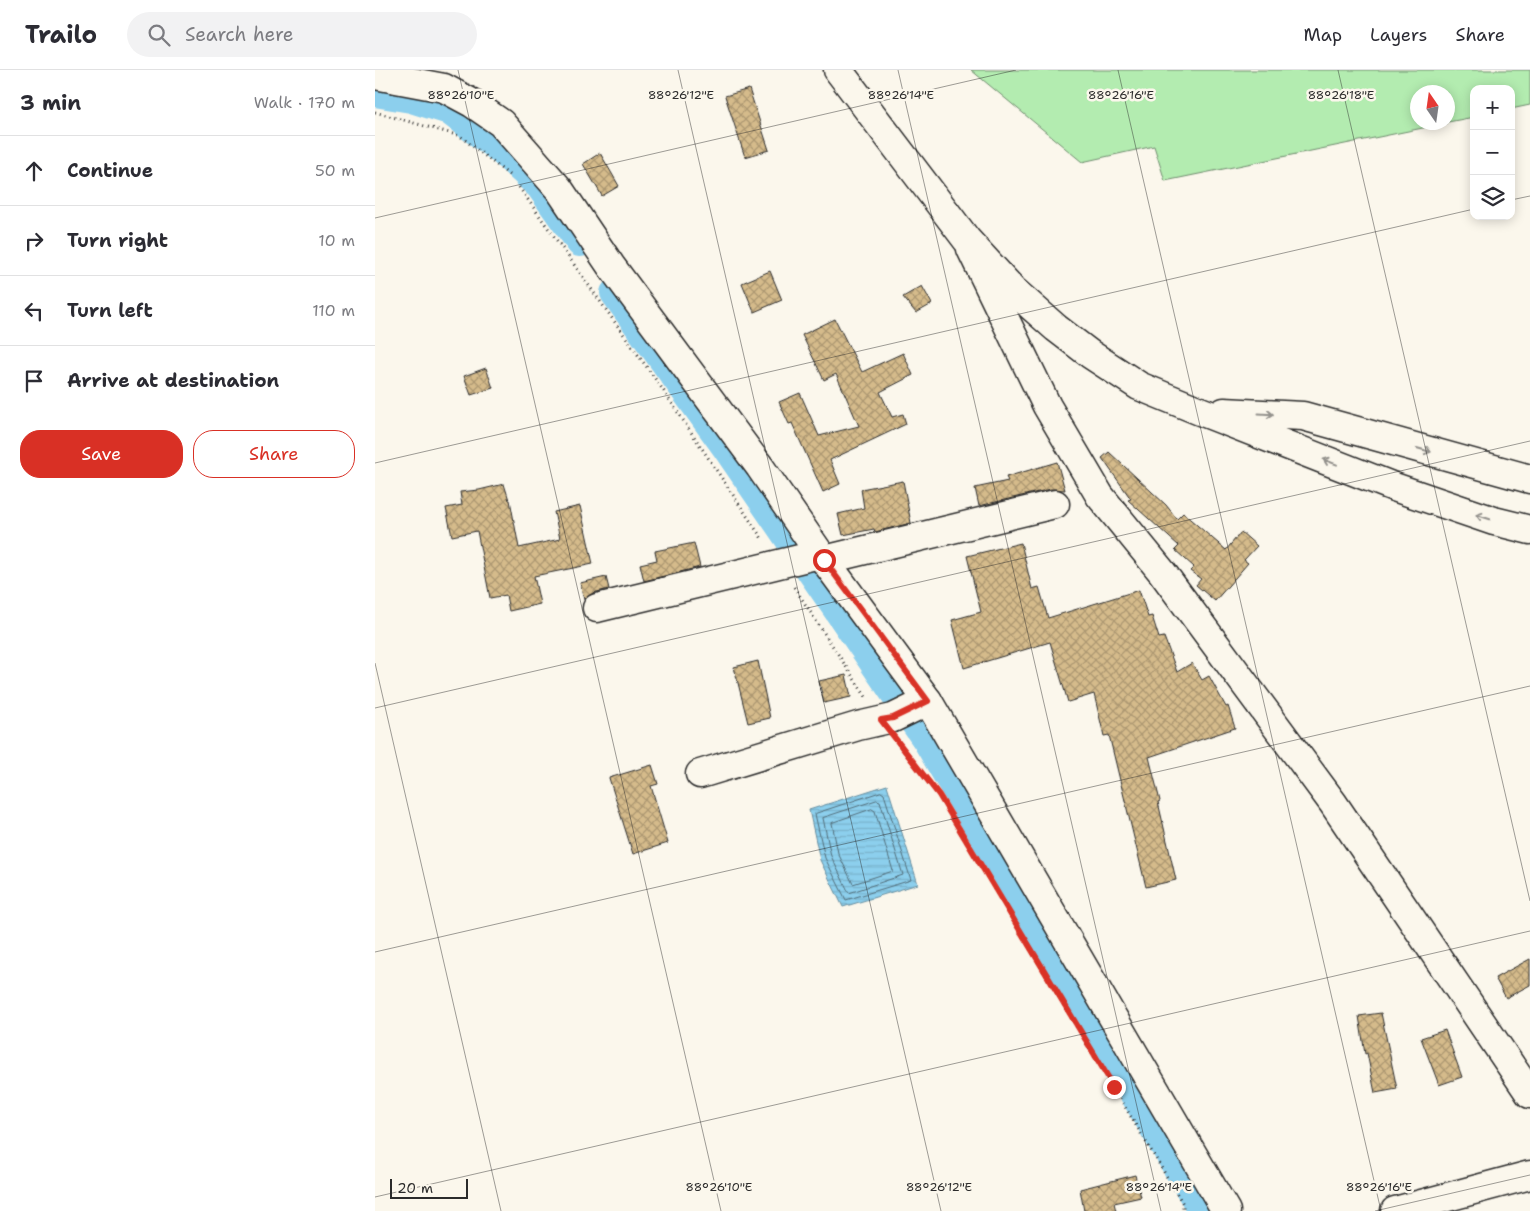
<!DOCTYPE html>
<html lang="en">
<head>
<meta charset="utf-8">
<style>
  :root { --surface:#fff; --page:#f2f2f3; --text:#2b2b33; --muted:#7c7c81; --line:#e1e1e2; --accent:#d93025 }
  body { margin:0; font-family:"Shantell Sans",sans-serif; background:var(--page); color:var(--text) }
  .controls { position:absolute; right:15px; top:15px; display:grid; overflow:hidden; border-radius:10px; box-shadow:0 2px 12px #0003 }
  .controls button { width:45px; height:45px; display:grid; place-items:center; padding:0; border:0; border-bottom:1px solid var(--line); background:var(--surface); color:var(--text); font:25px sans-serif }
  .compass { position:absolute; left:1035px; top:15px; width:45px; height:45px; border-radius:50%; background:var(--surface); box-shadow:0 2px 12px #0003; rotate:347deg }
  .scale { position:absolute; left:15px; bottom:12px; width:78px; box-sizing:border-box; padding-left:5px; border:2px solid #2b2b2b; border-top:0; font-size:14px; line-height:18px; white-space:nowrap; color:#2b2b2b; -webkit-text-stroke:4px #fbf7ec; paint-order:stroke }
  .stop { position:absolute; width:15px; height:15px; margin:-11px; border:4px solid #d93025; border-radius:50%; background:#fff }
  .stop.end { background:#d93025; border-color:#fff; box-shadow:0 1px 5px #0008 }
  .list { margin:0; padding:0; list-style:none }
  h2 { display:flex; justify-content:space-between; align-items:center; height:65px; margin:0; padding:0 20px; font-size:21px }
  h2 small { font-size:16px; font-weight:400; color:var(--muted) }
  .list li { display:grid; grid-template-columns:32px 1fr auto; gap:15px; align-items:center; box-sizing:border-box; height:70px; padding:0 20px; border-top:1px solid var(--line) }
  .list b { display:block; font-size:19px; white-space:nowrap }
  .list em { font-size:16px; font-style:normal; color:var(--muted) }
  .actions { display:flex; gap:10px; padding:15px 20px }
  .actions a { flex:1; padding:11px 0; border:1px solid var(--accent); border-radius:20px; text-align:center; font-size:18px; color:var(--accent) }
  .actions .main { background:var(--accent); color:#fff }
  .icon { flex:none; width:28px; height:28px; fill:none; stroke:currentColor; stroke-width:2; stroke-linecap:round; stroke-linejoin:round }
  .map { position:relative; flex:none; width:1155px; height:1141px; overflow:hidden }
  header { display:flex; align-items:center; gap:30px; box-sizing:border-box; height:70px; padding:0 25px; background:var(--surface); border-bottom:1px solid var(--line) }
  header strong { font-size:24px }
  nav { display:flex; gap:28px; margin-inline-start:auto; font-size:18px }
  .search { width:350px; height:45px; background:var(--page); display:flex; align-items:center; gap:12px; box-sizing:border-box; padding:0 18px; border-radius:28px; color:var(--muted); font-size:19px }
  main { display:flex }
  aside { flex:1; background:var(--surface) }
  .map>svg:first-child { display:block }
  .green { fill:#b3ecb0; stroke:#6f8c6e }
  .water { fill:url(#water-rules); stroke:#658d9f }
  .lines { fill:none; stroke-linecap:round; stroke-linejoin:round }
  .shore { stroke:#526d79; stroke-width:1 }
  .canal { stroke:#8ccfed; stroke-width:28 }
  .building { fill:url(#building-cross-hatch); stroke:#2b2b2b }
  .minor-casing { stroke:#2b2b2b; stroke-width:31 }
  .tertiary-casing { stroke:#2b2b2b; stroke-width:31 }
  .trunk-casing { stroke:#2b2b2b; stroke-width:31 }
  .path { stroke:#2b2b2b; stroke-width:3; stroke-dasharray:1 4; stroke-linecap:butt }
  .minor { stroke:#fbf7ec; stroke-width:28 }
  .tertiary { stroke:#fbf7ec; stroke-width:28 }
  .trunk { stroke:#fbf7ec; stroke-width:28 }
  .oneway { stroke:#93918c }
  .route { stroke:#d93025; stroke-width:6 }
  .ticks { fill:none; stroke:#2b2b2b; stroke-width:1; stroke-opacity:0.45 }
  .ticks-label { font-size:12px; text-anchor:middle; fill:#2b2b2b; stroke:#fbf7ec; stroke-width:5; stroke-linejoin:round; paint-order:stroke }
</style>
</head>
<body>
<header>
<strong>Trailo</strong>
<div class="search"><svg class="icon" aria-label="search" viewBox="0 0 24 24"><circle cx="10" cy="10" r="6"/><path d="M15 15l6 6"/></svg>Search here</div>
<nav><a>Map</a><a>Layers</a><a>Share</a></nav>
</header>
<main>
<aside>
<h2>3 min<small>Walk · 170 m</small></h2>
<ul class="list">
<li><svg class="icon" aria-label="ahead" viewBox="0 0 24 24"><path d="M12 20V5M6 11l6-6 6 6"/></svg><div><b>Continue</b></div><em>50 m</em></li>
<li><svg class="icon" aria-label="right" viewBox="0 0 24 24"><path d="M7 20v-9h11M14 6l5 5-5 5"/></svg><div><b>Turn right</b></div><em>10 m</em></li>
<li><svg class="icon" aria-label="left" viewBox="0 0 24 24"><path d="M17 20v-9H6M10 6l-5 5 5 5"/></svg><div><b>Turn left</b></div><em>110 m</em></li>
<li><svg class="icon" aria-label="arrive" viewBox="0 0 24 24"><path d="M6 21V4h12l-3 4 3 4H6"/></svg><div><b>Arrive at destination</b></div></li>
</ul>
<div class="actions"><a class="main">Save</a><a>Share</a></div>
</aside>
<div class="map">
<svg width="1155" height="1141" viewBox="0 0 1155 1141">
  <defs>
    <pattern id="water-rules" width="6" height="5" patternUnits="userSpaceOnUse" patternTransform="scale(1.25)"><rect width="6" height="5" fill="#8ccfed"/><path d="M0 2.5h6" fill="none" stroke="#79b2cb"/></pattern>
    <pattern id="building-cross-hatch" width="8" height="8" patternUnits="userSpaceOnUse" patternTransform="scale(1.25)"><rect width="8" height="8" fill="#d5bb8b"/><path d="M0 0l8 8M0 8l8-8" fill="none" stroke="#ad9872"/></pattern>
  </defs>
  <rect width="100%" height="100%" fill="#fbf7ec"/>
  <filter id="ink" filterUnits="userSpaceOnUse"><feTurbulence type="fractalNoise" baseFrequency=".02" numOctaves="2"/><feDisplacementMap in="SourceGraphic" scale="10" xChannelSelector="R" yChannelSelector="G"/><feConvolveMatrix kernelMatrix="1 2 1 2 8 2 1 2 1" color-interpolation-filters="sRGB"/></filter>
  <g filter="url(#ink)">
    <path class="green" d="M596,0H1155V35L1136,39V19H1099V47L1073,52L1072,22H1042V52L1072,53L790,111L779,76L707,92Z"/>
    <path class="water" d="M512,715L543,814L468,837L445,790L434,740Z"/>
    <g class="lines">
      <g class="shore">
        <path d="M506,722L509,724L536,810L471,830L450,788L440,744Z"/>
        <path d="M502,730L505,731L528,805L474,823L456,786L448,748Z"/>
        <path d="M497,739L500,741L518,801L478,814L463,783L457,753Z"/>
      </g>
      <g class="canal">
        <path d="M0,23L36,29L74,41L123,78L165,117L205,173"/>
        <path d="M239,223L351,378L551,670L827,1141"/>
      </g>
    </g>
    <g class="building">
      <path d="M374,19L394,80L370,87L350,26Z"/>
      <path d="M225,83L244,116L227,126L208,94Z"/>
      <path d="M395,201L407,230L379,242L367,213Z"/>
      <path d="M547,216L557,234L541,243L528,227Z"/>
      <path d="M460,249L487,302L528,283L538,305L505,322L517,347L528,344L531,354L455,390L465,414L448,422L417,353L414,354L404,332L425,323L444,366L484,356L461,304L449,310L427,265Z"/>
      <path d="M111,298L118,318L96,325L89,306Z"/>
      <path d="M734,382L791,435L802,449L808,443L851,480L866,462L882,476L869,490L873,493L840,531L821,515L826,509L815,501L819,497L800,480L804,476L753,430L756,429L727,388Z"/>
      <path d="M682,392L690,420L676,419L604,436L600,418L633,411L631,407Z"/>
      <path d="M528,411L536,453L500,462L499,459L468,465L463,444L489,438L486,419Z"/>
      <path d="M129,414L134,430H135L144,478L185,469L179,442L205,436L218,494L159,506L165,534L134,541L131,525L115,528L102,461L77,466L71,438L87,435L85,422L104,420Z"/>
      <path d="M319,473L325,497L269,511L265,494L282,490L280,481Z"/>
      <path d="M646,473L657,519L664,517L673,548L764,520L773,547L777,546L784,568L789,567L802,602L817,593L827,610L834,606L851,637L853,636L860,658L774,687L785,731L783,732L801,810L771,817L734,665L729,666L719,624L693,632L675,572L589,598L577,550L606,542L592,486Z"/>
      <path d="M231,507L234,519L218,523L209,530L205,513Z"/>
      <path d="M383,591L395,648L373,653L359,597Z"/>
      <path d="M471,605L476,627L449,633L444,611Z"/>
      <path d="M277,695L283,714L276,716L293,773L258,784L234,708Z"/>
      <path d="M1155,889V915L1131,928L1120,908Z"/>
      <path d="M1006,943L1022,1019L1000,1023L992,983L990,984L984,946Z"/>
      <path d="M1070,960L1087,1007L1064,1015L1046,968Z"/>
      <path d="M760,1105L766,1127L739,1133L741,1141H709L705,1119Z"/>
    </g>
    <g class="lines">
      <g class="minor-casing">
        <g id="minor">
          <path d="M0,5L69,18L97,33L126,53L184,119L236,196L385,397L445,484L553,631L851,1141"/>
          <path d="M449,490L680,434"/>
          <path d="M222,538L445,484"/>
          <path d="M325,704L483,656L518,648L553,631"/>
          <path d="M1020,1141L1155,1105"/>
        </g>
      </g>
      <g class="tertiary-casing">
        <path id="tertiary" d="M596,179L672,336L725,426L787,502L958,733L1155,1024"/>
      </g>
      <g class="trunk-casing">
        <g id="trunk">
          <path d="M463,0L592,170L638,220L681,258L715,284L764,316L825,341L1019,417L1119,451L1155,460"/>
          <path d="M849,342L928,346L1155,409"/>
        </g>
      </g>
      <g class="path">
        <path d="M0,42L85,66L134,105"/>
        <path d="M144,117L288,320L388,470"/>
        <path d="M419,517L491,627"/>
        <path d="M523,673L564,725L808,1134V1141"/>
      </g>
      <use href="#minor" class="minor"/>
      <use href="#tertiary" class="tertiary"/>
      <use href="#trunk" class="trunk"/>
    </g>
    <defs><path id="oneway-shaft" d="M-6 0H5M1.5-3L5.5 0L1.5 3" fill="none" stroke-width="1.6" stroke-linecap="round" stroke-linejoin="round" transform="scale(1.25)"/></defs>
    <g class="oneway">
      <use href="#oneway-shaft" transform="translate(891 344) rotate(3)"/>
      <use href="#oneway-shaft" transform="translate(1049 380) rotate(16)"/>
      <use href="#oneway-shaft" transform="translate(955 392) rotate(-159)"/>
      <use href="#oneway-shaft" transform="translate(1108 447) rotate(-162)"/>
    </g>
  </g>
  <g class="lines" filter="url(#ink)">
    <path class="route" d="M449,490L553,631L518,648L506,650L564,725L739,1017"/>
  </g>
  <path class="ticks" d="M83,0L346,1141M303,0L566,1141M523,0L786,1141M743,0L1006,1141M963,0L1155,831M1136,130L1155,126M0,148L641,0M0,393L1099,139M0,593L126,1141M0,638L1155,371M0,882L1155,616M0,1127L1155,861M1000,1141L1155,1105"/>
  <g class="ticks-label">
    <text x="86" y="29">88°26'10"E</text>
    <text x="306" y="29">88°26'12"E</text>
    <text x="526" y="29">88°26'14"E</text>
    <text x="746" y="29">88°26'16"E</text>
    <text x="966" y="29">88°26'18"E</text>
    <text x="344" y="1121">88°26'10"E</text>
    <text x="564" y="1121">88°26'12"E</text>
    <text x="784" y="1121">88°26'14"E</text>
    <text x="1004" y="1121">88°26'16"E</text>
  </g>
</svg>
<div class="controls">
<button>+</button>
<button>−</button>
<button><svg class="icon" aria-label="layers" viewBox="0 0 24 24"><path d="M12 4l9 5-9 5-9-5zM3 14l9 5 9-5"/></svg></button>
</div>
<svg class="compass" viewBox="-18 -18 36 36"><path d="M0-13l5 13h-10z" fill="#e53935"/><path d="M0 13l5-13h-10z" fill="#7c7c81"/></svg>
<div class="scale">20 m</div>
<div class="stop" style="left:449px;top:490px"></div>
<div class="stop end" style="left:739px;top:1017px"></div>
</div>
</main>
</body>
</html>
